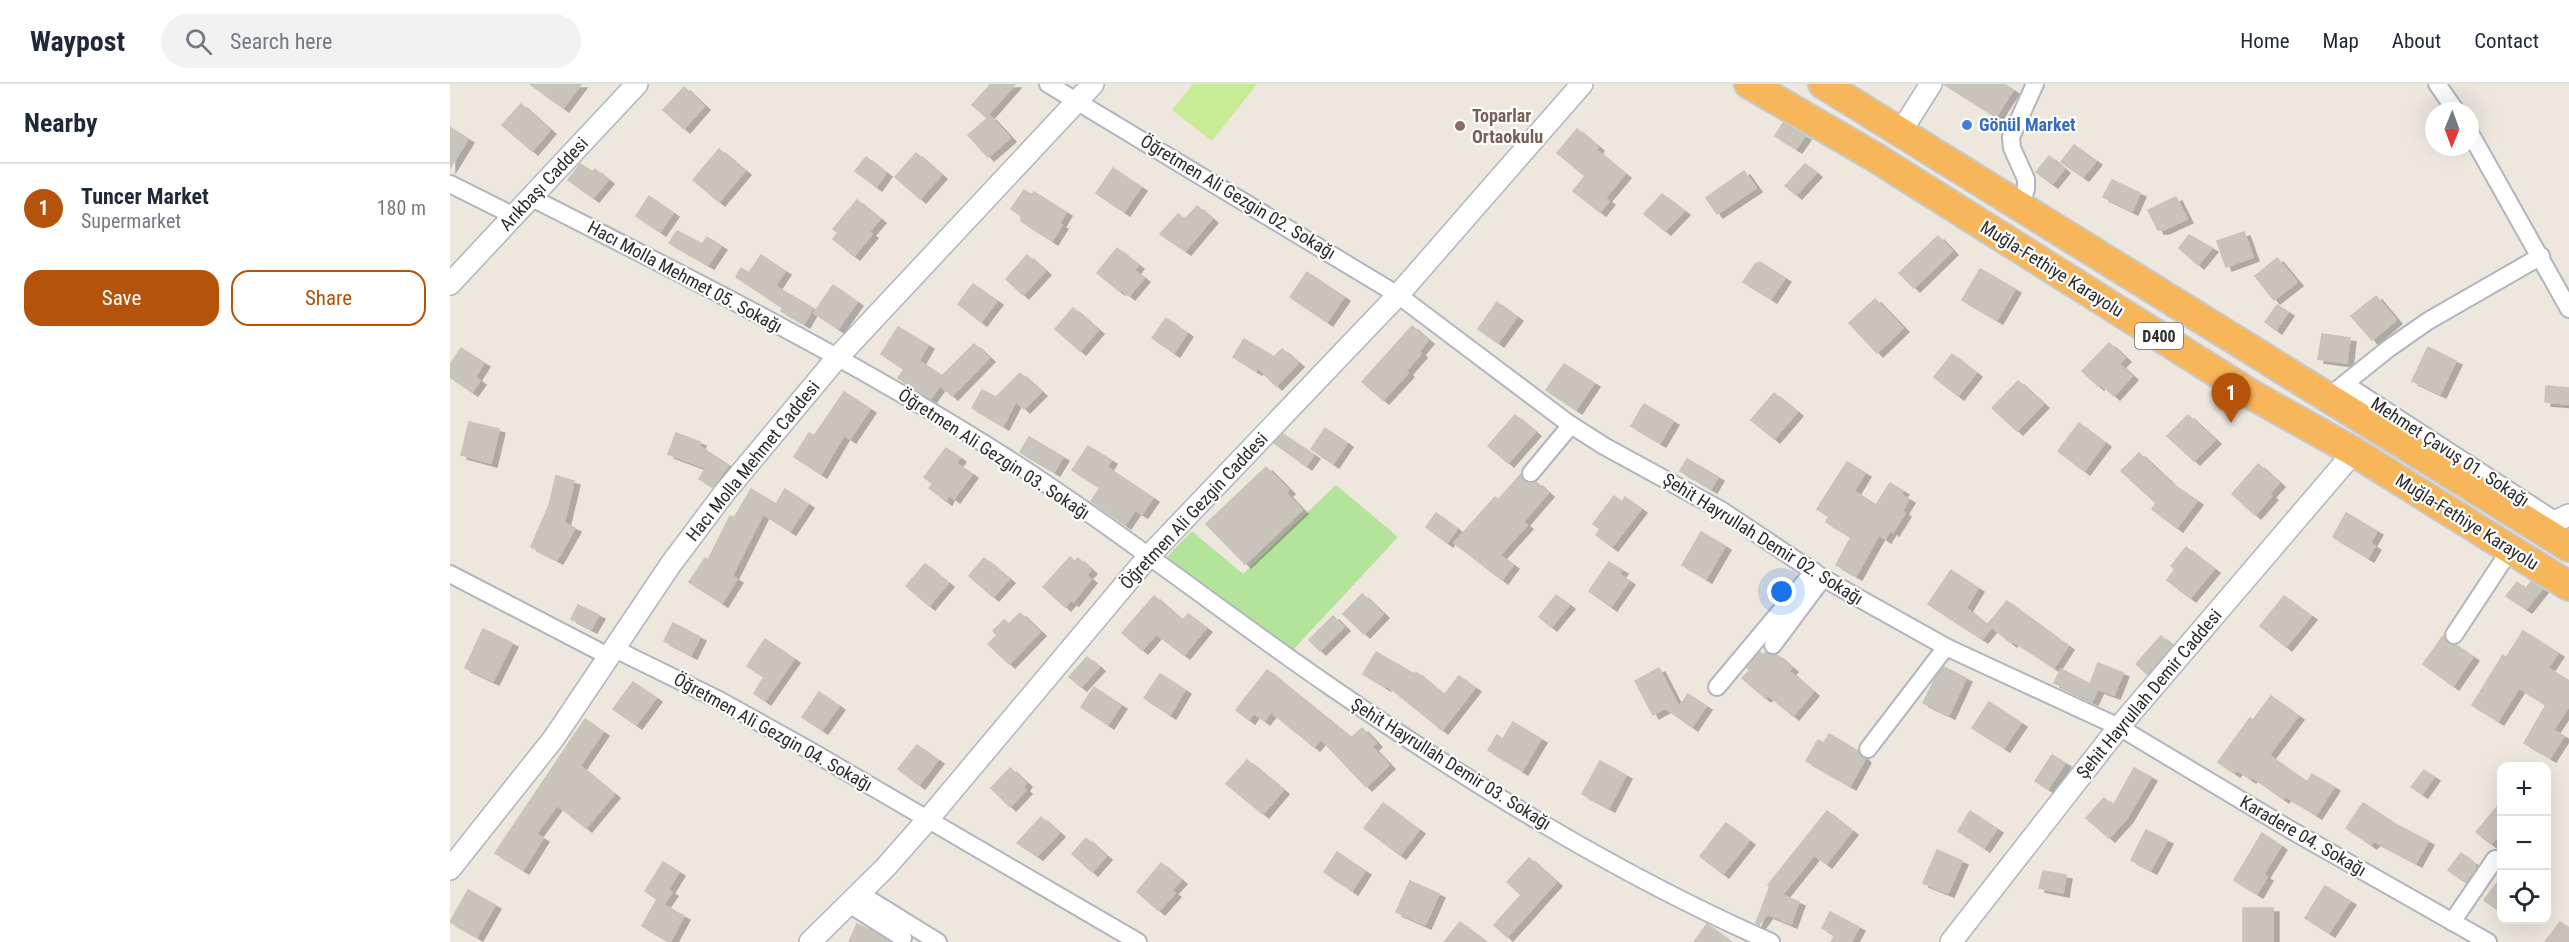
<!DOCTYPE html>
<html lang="en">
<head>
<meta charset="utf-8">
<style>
  :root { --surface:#fff; --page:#f2f2f3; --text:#1f2937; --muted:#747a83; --line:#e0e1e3; --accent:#b45309 }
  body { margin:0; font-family:"Roboto Condensed",sans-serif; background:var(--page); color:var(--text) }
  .controls { position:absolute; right:18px; bottom:18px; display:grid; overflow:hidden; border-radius:12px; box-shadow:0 6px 24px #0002 }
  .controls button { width:54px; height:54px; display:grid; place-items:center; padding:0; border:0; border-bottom:2px solid var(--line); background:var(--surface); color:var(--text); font:30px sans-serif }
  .compass { position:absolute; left:1975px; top:18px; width:54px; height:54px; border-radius:50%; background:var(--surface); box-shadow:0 6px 24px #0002; rotate:181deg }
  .you { position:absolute; left:1332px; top:508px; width:21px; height:21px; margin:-15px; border:4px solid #fff; border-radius:50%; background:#1a73e8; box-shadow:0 0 0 9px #1a73e833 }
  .badge { display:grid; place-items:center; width:39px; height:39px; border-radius:50%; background:var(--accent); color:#fff; font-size:20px; font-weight:700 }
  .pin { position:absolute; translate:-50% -50px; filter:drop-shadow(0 2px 3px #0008) }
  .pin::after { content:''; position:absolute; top:32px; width:21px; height:18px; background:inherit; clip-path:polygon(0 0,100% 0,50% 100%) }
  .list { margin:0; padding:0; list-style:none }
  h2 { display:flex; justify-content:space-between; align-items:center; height:78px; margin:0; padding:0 24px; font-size:26px }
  h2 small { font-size:20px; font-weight:400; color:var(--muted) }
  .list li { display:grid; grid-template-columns:39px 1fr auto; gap:18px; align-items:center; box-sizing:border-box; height:90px; padding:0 24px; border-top:2px solid var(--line) }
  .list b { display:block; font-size:22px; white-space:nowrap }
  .list p { margin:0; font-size:20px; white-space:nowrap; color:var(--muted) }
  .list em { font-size:20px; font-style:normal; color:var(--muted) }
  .actions { display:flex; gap:12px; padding:18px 24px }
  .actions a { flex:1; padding:14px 0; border:2px solid var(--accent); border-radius:18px; text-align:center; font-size:21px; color:var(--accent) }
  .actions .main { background:var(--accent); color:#fff }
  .icon { flex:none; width:33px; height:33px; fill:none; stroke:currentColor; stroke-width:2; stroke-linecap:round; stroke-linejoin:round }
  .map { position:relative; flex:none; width:2119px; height:858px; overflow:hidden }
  header { display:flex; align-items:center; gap:36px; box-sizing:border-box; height:84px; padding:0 30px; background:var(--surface); border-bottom:2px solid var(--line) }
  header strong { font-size:28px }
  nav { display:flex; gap:33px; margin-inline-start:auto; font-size:21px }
  .search { width:420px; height:54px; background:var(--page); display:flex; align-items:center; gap:15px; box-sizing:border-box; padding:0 21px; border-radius:33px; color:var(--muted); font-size:22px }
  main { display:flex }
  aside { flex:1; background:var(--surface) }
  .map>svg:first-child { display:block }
  .green { fill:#b4e49a }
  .pitch { fill:#c8eb96 }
  .building { fill:#c9c5bc; stroke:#c9c3b7; stroke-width:1.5; filter:url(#shadow) }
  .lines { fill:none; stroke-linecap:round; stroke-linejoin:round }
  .minor-casing { stroke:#b2b5bf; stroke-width:20 }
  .tertiary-casing { stroke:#b2b5bf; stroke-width:24 }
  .trunk-casing { stroke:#c8c8c8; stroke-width:32 }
  .minor { stroke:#fff; stroke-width:16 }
  .tertiary { stroke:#fff; stroke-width:21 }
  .trunk { stroke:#f8b65b; stroke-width:28 }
  .shop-dot { fill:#3f7fe0; stroke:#fff; stroke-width:2 }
  .education-dot { fill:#8d6e63; stroke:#fff; stroke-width:2 }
  .labels { text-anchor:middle; stroke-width:4.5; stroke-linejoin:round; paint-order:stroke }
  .shield { fill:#fff; stroke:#6b6b6b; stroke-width:1.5 }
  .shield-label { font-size:16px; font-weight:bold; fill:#2c2c2c }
  .education-label { font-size:18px; font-weight:bold; fill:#785e54; stroke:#fff; text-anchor:start }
  .shop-label { font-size:18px; font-weight:bold; fill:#366cbe; stroke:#fff; text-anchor:start }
  .street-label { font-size:18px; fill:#2c2c2c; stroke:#fff }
</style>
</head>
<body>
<header>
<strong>Waypost</strong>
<div class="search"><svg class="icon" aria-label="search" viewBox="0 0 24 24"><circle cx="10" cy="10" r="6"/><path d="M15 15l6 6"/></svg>Search here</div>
<nav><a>Home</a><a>Map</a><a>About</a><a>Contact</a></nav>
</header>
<main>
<aside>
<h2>Nearby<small></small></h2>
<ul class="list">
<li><span class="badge">1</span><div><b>Tuncer Market</b><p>Supermarket</p></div><em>180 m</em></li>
</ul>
<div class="actions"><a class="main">Save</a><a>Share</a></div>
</aside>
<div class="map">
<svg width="2119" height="858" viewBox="0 0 2119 858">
  <defs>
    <filter id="shadow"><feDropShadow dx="6" dy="4" stdDeviation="0" flood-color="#0004"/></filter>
  </defs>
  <rect width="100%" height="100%" fill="#ede7de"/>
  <path class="green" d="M886,401L948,453L842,567L714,476L742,447L793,490Z"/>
  <path class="pitch" d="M743,0H807L762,57L722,26Z"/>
  <g class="building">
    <path d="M80,0H131L113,24Z"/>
    <path d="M541,0H565L536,33L522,21Z"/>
    <path d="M1494,0H1554L1563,6L1546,33Z"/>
    <path d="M234,3L254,22L234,45L213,26Z"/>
    <path d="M71,20L100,46L82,67L52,41Z"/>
    <path d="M540,32L560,54L538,73L518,51Z"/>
    <path d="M1333,39L1355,52L1346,65L1325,52Z"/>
    <path d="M0,43L18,55L0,84Z"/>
    <path d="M1127,45L1148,63L1146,66L1175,90L1155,114L1159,117L1150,128L1123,107L1135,92L1107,69Z"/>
    <path d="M1624,61L1646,77L1633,93L1611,78Z"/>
    <path d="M269,65L295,87L269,118L243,96Z"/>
    <path d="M466,69L491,91L470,115L445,93Z"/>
    <path d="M1599,72L1614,85L1602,100L1586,88Z"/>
    <path d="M416,73L436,89L426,103L405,87Z"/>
    <path d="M130,80L143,88L145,85L158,96L143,114L118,96Z"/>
    <path d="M1355,80L1366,89L1346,111L1335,102Z"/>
    <path d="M663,84L691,103L674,128L646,109Z"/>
    <path d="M1294,87L1306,104L1267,130L1256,114Z"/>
    <path d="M1662,96L1690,109L1682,127L1653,113Z"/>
    <path d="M574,106L582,111L584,108L616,128L609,140L612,141L602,157L571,137V131L561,125Z"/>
    <path d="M1212,110L1234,127L1215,147L1194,130Z"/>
    <path d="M199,112L223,129L210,148L186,132Z"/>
    <path d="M1726,113L1737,135L1713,146H1708L1698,126Z"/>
    <path d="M407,116L430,135L419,148L422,150L404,172L383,155L388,149L383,145Z"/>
    <path d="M747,122L762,135L735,167L710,150L728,130L735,135Z"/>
    <path d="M227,147L252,160L257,153L271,162L258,181L219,159Z"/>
    <path d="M1794,148L1803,173L1776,183L1767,157Z"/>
    <path d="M1739,151L1762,164L1748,181L1729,164Z"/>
    <path d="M1488,152L1502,167L1464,204L1449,189Z"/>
    <path d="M667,164L688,181L684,186L694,194L679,212L672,206L669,207L647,189Z"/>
    <path d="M311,171L335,187L325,202L363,224L354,240L331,227L333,224L286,193L291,184L299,189Z"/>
    <path d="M577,171L595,187L573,211L556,195Z"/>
    <path d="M1827,174L1847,198L1824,216L1805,192Z"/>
    <path d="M1310,178L1335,194L1321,215L1293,198L1305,180Z"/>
    <path d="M1530,185L1565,205L1547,236L1512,216Z"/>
    <path d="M857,188L894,213L877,238L840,213Z"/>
    <path d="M523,200L547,217L531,238L508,220Z"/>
    <path d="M383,201L407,218L388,245L364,229Z"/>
    <path d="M1926,212L1946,236L1922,256L1901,232Z"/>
    <path d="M1425,215L1453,244L1427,269L1399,239Z"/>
    <path d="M1047,218L1067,233L1048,259L1028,245Z"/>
    <path d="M1827,221L1838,228L1826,246L1815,238Z"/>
    <path d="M623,224L648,246L630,267L605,245Z"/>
    <path d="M716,234L737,249L724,269L702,254Z"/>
    <path d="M962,242L978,256L969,267L971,270L956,287L958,289L933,316L912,298Z"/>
    <path d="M448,243L478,261L469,277L492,292L524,260L539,274L502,312L490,301L480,315L448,294L454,285L431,270Z"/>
    <path d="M1872,250L1900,254L1897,279L1868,275Z"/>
    <path d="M794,255L824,273L832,265L848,279L826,302L808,284L806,287L783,273Z"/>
    <path d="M1659,259L1675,274L1669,280L1682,292L1664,312L1650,300L1648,302L1632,287Z"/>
    <path d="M1978,263L2006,277L1990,310L1962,297Z"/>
    <path d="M11,264L34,279L25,293L30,297L22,308L0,293V281Z"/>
    <path d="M1502,270L1526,289L1508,312L1484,293Z"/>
    <path d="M1114,280L1144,299L1126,326L1096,306Z"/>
    <path d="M570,289L591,308L574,325L566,317L553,342L522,324L532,306L546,313Z"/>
    <path d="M1568,297L1593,320L1567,347L1542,324Z"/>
    <path d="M2096,302L2119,304V320L2095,318Z"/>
    <path d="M394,308L420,325L400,355L394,351L371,390L344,373L359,349L364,352Z"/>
    <path d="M1324,309L1347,328L1324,355L1301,336Z"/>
    <path d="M1194,320L1223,337L1210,359L1181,342Z"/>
    <path d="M1065,331L1085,348L1058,379L1038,362Z"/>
    <path d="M1738,331L1765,356L1744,377L1717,352Z"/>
    <path d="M19,338L49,345L41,379L11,371Z"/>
    <path d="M1629,339L1655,359L1634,387L1608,367Z"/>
    <path d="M875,344L897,359L883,380L861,365Z"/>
    <path d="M226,349L250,358L249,362L278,381L263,403L249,395L256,384L218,370Z"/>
    <path d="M833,350L864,371L856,382L824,359Z"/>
    <path d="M579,353L613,373L604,388L570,368Z"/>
    <path d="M638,362L661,376L657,383L703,414L692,430L685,426L675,441L641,417L650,404L622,386Z"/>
    <path d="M496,364L510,374L506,379L522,390L504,415L499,411L496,417L479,404L483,400L474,393Z"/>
    <path d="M1689,369L1721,399L1747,417L1727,444L1702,425L1706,419L1671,387Z"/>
    <path d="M1237,375L1268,393L1261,405L1230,387Z"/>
    <path d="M1397,378L1415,389L1404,407L1426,421L1440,399L1453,407L1450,410L1459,415L1452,427L1455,429L1443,448L1441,445L1435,455L1429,451L1406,492L1386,481L1401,453L1376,438L1379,433L1367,425Z"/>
    <path d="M1808,380L1829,399L1819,410L1822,412L1805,431L1782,410Z"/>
    <path d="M816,383L839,406L836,409L852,426L795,480L756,440Z"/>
    <path d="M1071,390L1075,397L1086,398L1098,409L1073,438L1077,441L1050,471L1063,481L1052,496L1004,459L1045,413L1048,416Z"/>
    <path d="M106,392L124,397L114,439L125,444L107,476L81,463L99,421Z"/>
    <path d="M301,405L326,420L335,405L358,420L340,447L313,430L282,492L287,495L272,519L239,498L255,474L258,476L280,432L284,434Z"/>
    <path d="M1164,412L1172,418L1175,413L1191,425L1162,463L1146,451L1150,445L1143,440Z"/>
    <path d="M986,429L1007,445L997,459L976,443Z"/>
    <path d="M1896,429L1927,447L1920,459L1925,462L1918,474L1883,453Z"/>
    <path d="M1251,448L1275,462L1256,495L1232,481Z"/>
    <path d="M1736,463L1764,485L1740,514L1717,496L1725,485L1721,482Z"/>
    <path d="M620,473L625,477L628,474L641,486L636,491L641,495L623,518L621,516L615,523L593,503Z"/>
    <path d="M534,474L559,495L543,513L519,492Z"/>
    <path d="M1159,478L1172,486L1169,490L1179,497L1161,523L1139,507Z"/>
    <path d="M475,480L498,499L479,522L456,502Z"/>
    <path d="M1501,486L1528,504L1516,524L1541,544L1532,555L1478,520Z"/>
    <path d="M2067,498L2075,505L2081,498L2092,505L2076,525L2056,512Z"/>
    <path d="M912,510L933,530L914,550L893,530Z"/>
    <path d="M1106,511L1119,521L1101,543L1089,533Z"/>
    <path d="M704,512L732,537L738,530L756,544L734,571L706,550L692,566L672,549Z"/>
    <path d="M1834,512L1861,532L1836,563L1810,542Z"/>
    <path d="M1557,517L1618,562L1604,584L1563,557L1561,559L1538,540Z"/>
    <path d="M128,521L149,531L141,545L121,535Z"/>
    <path d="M570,529L590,548L559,580L538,560L547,551L543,547L554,536L559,540Z"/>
    <path d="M883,532L894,543L870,567L859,556Z"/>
    <path d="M223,539L250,553L241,571L214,557Z"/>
    <path d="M33,545L62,559L43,597L15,584Z"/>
    <path d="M2073,547L2108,569L2098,584L2119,597V622L2103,646L2114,652L2100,674L2074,659L2096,621L2069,604L2048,637L2022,621L2053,571L2056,574Z"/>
    <path d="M1711,552L1722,562L1697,590L1686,580Z"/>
    <path d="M1993,552L1998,559L2006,561L2023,573L2003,602L1973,580Z"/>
    <path d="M315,555L344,575L315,617L304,609L314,593L297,582Z"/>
    <path d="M926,568L964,590L966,588L994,611L1009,592L1025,604L992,646L936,601L935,603L913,590Z"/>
    <path d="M1310,568L1313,571L1316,568L1327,571L1342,584L1339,587L1363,608L1343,632L1318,611L1315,614L1292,594L1300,586L1297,584Z"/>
    <path d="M637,573L649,583L631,603L619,593Z"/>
    <path d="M1648,579L1673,589L1664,611L1648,605L1642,617L1604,599L1611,585L1640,600Z"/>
    <path d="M1494,583L1516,594L1499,631L1473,619L1485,595Z"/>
    <path d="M1209,584L1229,623L1238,610L1256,622L1242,643L1215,624L1203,631L1185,597Z"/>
    <path d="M817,586L901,654L912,644L926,659L922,663L939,681L916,703L871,655L864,663L821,628L814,637L804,629L799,636L786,626Z"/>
    <path d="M710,590L735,606L720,631L694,614Z"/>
    <path d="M183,598L206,614L186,641L163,625Z"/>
    <path d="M644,603L671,621L658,641L631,623Z"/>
    <path d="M369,608L389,622L372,646L352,633Z"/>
    <path d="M1821,612L1848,632L1819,671L1857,698L1862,690L1884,703L1866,731L1835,712L1833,715L1802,693L1800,695L1787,686L1784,689L1768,678L1800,634L1803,636Z"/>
    <path d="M1539,618L1571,639L1554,664L1522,644Z"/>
    <path d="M135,635L153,648L130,682L164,710L136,744L107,721L86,750L93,754L73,786L45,769Z"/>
    <path d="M1063,638L1091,655L1072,687L1038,666L1047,651L1053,655Z"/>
    <path d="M1379,650L1408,667L1415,675L1400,702L1356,677L1368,656L1374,659Z"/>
    <path d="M467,661L488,676L469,701L448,685Z"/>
    <path d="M1602,671L1615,679L1598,705L1585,697Z"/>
    <path d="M797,676L833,706L813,730L776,700Z"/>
    <path d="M1150,677L1176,691L1159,724L1132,710Z"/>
    <path d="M560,684L576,699L573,703L576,706L560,723L541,704Z"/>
    <path d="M1684,684L1701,693L1677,734L1659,754L1636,734L1654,714L1663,722Z"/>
    <path d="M1974,686L1984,693L1972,710L1961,703Z"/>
    <path d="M2052,717V759L2046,754L2041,760L2026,748Z"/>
    <path d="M933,719L969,746L950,771L914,744Z"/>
    <path d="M1913,719L1947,741L1978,757L1966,779L1924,757L1921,761L1896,744Z"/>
    <path d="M1377,727L1402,747L1376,780L1364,771L1332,811L1349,818L1341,840L1317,830L1309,841L1306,839L1320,802L1318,801Z"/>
    <path d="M1520,727L1547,745L1534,764L1508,747Z"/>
    <path d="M591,733L609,749L587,772L567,759Z"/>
    <path d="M1276,739L1299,757L1273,790L1250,772Z"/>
    <path d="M1696,746L1717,756L1701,786L1681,776Z"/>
    <path d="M1812,749L1831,762L1813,791L1817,793L1807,810L1784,796Z"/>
    <path d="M636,754L656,772L642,788L622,770Z"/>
    <path d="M1487,766L1512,777L1498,809L1473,799Z"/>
    <path d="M887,768L915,787L902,807L874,788Z"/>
    <path d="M2011,769L2025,780V785L2015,798L1998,786Z"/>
    <path d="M1079,774L1106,798L1057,853L1044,841L1071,811L1057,798Z"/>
    <path d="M213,778L229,788L218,806L222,808L214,820L195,807Z"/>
    <path d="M711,779L731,796L721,807L725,809L709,827L687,808Z"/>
    <path d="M1593,787L1616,791L1613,809L1589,804Z"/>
    <path d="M2052,792V829L2034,816Z"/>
    <path d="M960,797L989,810L975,841L946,828Z"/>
    <path d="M1875,802L1900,817L1879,849L1855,834Z"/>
    <path d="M18,806L45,821L27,853L0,838Z"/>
    <path d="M206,817L234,832L220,858L192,842Z"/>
    <rect x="1793" y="824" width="30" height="34"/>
    <path d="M1380,828L1409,843L1401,858H1381L1385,851L1372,844Z"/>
    <path d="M1010,838L1036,858H994Z"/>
    <path d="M2110,838L2119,844V858H2095Z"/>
    <path d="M407,840L422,847L440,858H399Z"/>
    <path d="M1257,840L1281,858H1244Z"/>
  </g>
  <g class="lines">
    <g class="minor-casing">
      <g id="minor">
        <path d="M598,0L948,211L1118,339L1154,362L1271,426L1373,494L1496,563L1669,643L1839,745L2038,858"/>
        <path d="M1987,0L2006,27"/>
        <path d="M2020,49L2119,225"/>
        <path d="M0,100L64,132"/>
        <path d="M82,114C244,196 407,278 560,376C670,447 773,529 881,603C1020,699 1166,790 1321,858"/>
        <path d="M1570,123L1576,105V95L1562,64L1561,53L1585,0"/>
        <path d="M1895,300L2106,437"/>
        <path d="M1878,313L1938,265L1978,237L2091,172"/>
        <path d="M1081,389L1121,341"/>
        <path d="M0,490L160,573"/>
        <path d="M2004,551L2060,466"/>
        <path d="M1323,561L1373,494"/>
        <path d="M165,565L269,616L359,666L688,858"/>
        <path d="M1267,603L1364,487"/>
        <path d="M1418,665L1496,563"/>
        <path d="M409,809L488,858"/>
        <path d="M399,820L453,854"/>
        <path d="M2002,838L2045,775"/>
      </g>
    </g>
    <g class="tertiary-casing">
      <g id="tertiary">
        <path d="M1450,49L1481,0"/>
        <path d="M0,200L187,0"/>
        <path d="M2090,444L2119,431"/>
        <path d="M0,785L104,654L221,480L275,408L386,275L643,0"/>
        <path d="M360,858L435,784L479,734L698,473L948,211L1132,0"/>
        <path d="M1501,858L1669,643L1904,368"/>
      </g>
    </g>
    <g class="trunk-casing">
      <g id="trunk">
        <path d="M1299,0L1423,72L1804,312L1904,368L2119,502"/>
        <path d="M1373,0L2119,463"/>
      </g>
    </g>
    <use href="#minor" class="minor"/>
    <use href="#tertiary" class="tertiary"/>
    <use href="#trunk" class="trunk"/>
  </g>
  <circle class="shop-dot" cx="1517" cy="41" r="6"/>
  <circle class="education-dot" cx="1010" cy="42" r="6"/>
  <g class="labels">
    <rect class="shield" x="1685" y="239" width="48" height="26" rx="4.5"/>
    <g class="shield-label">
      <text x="1709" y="258">D400</text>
    </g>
    <g class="education-label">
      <text x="1022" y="38">Toparlar<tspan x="1022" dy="21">Ortaokulu</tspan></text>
    </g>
    <g class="shop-label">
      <text x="1529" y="47">Gönül Market</text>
    </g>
    <g class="street-label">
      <text transform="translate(94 100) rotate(-47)" y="6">Arıkbaşı Caddesi</text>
      <text transform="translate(788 113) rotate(31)" y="6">Öğretmen Ali Gezgin 02. Sokağı</text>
      <text transform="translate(1602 185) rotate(32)" y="6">Muğla-Fethiye Karayolu</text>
      <text transform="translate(235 193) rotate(28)" y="6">Hacı Molla Mehmet 05. Sokağı</text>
      <text transform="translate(2000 368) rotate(33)" y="6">Mehmet Çavuş 01. Sokağı</text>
      <text transform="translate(544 370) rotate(33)" y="6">Öğretmen Ali Gezgin 03. Sokağı</text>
      <text transform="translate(303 377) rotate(-51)" y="6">Hacı Molla Mehmet Caddesi</text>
      <text transform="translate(744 427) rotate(-47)" y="6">Öğretmen Ali Gezgin Caddesi</text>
      <text transform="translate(2017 438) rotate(32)" y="6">Muğla-Fethiye Karayolu</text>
      <text transform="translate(1313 455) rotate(32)" y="6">Şehit Hayrullah Demir 02. Sokağı</text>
      <text transform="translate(1699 610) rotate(-50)" y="6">Şehit Hayrullah Demir Caddesi</text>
      <text transform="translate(323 648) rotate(29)" y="6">Öğretmen Ali Gezgin 04. Sokağı</text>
      <text transform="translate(1001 680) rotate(32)" y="6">Şehit Hayrullah Demir 03. Sokağı</text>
      <text transform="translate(1853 752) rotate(30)" y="6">Karadere 04. Sokağı</text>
    </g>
  </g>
</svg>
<div class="controls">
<button>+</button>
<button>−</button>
<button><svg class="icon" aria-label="locate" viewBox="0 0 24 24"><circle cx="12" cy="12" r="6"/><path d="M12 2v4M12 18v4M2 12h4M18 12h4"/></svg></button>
</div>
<svg class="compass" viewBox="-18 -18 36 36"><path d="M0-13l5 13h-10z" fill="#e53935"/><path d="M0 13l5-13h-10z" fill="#747a83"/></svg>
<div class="you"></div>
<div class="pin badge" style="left:1781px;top:339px">1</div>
</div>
</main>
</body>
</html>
